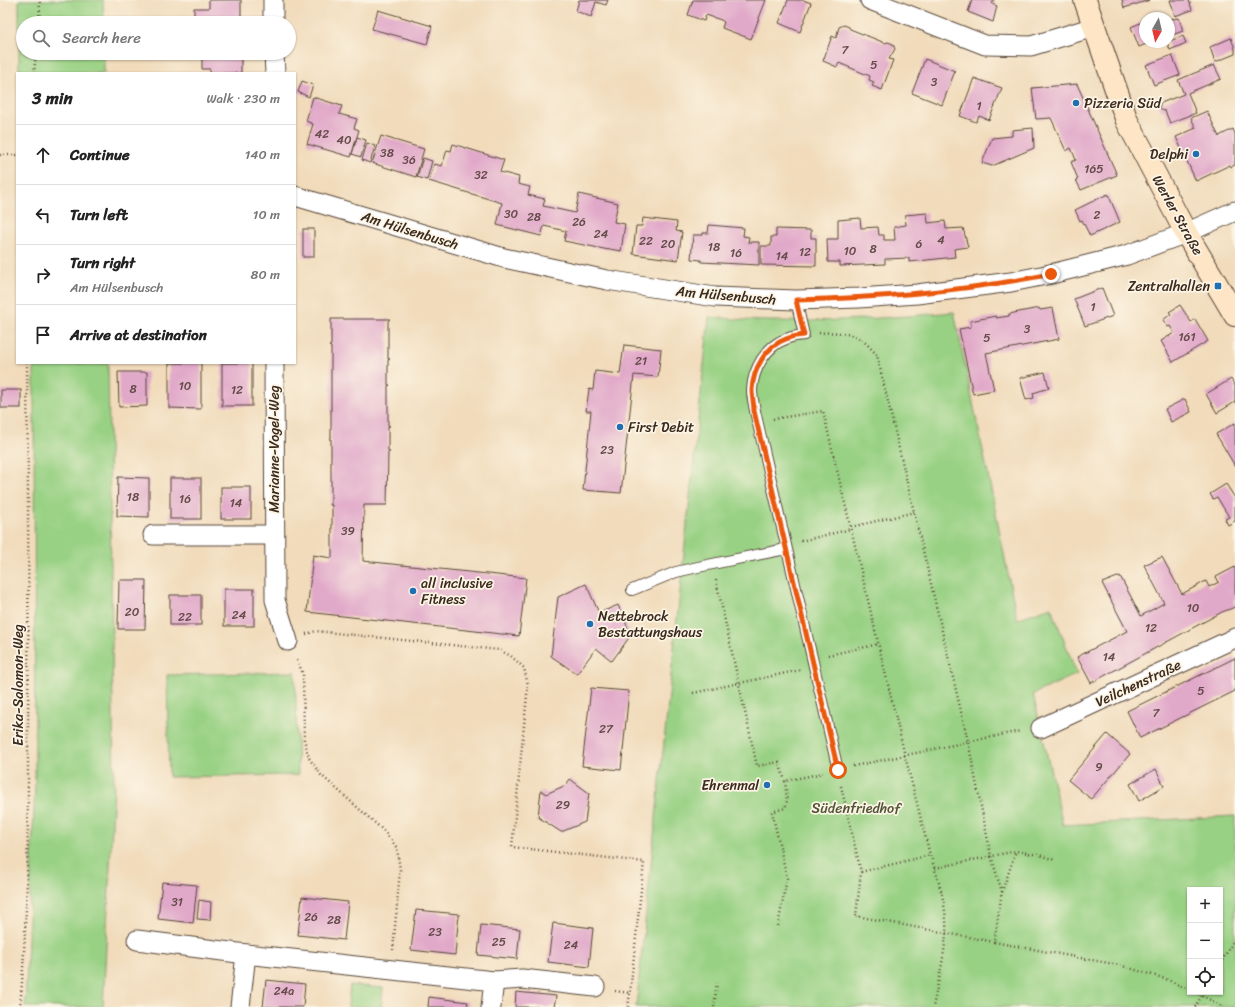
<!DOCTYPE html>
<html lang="en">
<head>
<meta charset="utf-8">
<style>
  :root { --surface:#fff; --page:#f2f2f2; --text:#222; --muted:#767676; --line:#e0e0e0 }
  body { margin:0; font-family:Sriracha,sans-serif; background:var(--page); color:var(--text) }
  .controls { position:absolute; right:12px; bottom:12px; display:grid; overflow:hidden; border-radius:0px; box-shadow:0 1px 3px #0004 }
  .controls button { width:36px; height:36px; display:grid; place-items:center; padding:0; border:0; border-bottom:1px solid var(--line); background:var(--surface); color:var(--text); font:20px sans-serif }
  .compass { position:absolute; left:1139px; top:12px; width:36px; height:36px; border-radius:50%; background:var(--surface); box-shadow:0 1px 3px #0004; rotate:188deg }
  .stop { position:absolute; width:12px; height:12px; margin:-9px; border:3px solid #ea580c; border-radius:50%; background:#fff }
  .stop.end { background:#ea580c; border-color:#fff; box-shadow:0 1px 4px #0008 }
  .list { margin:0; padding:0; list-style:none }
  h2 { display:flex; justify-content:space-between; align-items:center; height:52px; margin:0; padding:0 16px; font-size:17px }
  h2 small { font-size:13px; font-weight:400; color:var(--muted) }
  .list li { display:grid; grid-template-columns:26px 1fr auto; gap:12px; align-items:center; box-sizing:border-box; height:60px; padding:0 16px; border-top:1px solid var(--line) }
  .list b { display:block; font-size:15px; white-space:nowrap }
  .list p { margin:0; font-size:13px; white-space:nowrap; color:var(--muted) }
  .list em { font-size:13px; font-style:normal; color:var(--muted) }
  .icon { flex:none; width:22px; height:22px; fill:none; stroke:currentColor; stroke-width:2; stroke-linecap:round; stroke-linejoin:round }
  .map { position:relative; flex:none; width:1235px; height:1007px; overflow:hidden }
  .search { position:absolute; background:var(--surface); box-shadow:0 1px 3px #0004; left:16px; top:16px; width:280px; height:44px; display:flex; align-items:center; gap:10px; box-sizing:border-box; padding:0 14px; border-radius:22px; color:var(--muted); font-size:15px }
  .panel { position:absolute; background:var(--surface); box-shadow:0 1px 3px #0004; left:16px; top:72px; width:280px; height:292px; border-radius:0px }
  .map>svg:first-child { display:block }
  .green { fill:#99d184; stroke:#6a7e51; fill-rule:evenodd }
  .building { fill:#e1a9c9 }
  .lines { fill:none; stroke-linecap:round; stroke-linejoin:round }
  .service-casing { stroke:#564536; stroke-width:12 }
  .minor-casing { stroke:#564536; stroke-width:21 }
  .secondary-casing { stroke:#564536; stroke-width:24 }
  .path { stroke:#564536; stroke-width:2.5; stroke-dasharray:1 3; stroke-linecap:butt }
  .service { stroke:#fff; stroke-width:10 }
  .minor { stroke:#fff; stroke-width:19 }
  .secondary { stroke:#fde5c5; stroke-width:22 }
  .route { stroke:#ea580c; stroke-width:5 }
  .poi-dot { fill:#1f6fb2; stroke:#fcf5e5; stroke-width:1.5 }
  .labels { text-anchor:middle; stroke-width:3.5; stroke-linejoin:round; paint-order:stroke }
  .number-label { font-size:12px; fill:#644a49 }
  .poi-label { font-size:14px; fill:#3b2a1e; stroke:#fcf5e5; text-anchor:start }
  .street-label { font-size:14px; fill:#3b2a1e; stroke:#fcf5e5 }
  .park-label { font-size:14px; fill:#525438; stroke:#fcf5e5 }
</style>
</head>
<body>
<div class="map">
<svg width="1235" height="1007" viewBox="0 0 1235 1007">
  <rect width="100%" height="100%" fill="#fcf5e5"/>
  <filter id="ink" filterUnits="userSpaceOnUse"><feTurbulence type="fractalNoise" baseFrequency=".025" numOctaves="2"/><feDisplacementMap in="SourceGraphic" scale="8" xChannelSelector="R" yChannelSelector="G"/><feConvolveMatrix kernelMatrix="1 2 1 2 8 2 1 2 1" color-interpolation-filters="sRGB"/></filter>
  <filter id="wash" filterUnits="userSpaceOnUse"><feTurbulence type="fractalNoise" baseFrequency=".012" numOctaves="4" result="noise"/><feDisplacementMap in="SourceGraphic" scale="16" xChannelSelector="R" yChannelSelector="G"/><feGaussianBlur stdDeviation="0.9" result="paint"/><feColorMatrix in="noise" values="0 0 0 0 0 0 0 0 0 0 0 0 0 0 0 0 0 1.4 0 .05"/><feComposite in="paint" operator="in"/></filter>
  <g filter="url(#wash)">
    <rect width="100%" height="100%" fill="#f1dbbb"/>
    <g class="green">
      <path d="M19,0H103L104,23H23V53H104V73H19Z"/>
      <path d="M954,312L991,489L1017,619L1051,607L1077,674L1033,694L1063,825L1235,816V1007H636L709,317C728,318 747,321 766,321C829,322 892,318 954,312ZM1190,890H1220V992H1190Z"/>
      <path d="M34,363H108L114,785L103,1007H25L35,787Z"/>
      <path d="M295,672L298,775L169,777L167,675Z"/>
      <path d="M350,985L383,988L381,1007H348Z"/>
    </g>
    <g id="blocks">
      <g class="building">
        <path d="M209,0H241V22L194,23V8H209Z"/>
        <path d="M579,0H608L606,5L596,2L591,17L576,11Z"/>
        <path d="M693,0H766L751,39L722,28L724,22L721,20L706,15L704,21L688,15Z"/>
        <path d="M788,0H803L811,3L800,32L779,23Z"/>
        <path d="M972,0H994L992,4L997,6L993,22L968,12Z"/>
        <path d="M1122,0H1150L1124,8Z"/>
        <path d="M1170,0H1189L1192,10L1175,16Z"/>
        <path d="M378,10L432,26L427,44L372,29Z"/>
        <path d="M1173,18V19L1179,18L1183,31L1169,36V20Z"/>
        <path d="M1145,21V42H1151L1139,47L1131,27Z"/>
        <path d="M844,25L849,27L850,29L885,43L888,42L893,44L895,49L889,59L893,60L882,90L872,86L874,82L869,80L870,76L839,63L837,67L823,61L832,36L836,38L839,27Z"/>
        <path d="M1183,36L1186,43L1170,50L1167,42Z"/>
        <path d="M1231,38L1235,49V54L1215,62L1210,47Z"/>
        <path d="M241,54V73H210V69H202V55Z"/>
        <path d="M1172,55L1180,75L1154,85L1146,65Z"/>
        <path d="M925,59L955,71L942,105L912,93Z"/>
        <path d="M1214,65L1221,79L1188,93L1196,113L1170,123L1165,111L1161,110L1159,106L1161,103L1184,94L1178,80Z"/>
        <path d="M974,78L1002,88L989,120L979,116L976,122L960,116Z"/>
        <path d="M302,81L313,85L309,97L298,92Z"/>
        <path d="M1077,84L1117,175L1081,190L1076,180L1078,179L1071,162L1076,160L1071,148L1066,151L1051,118L1036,119L1032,88Z"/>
        <path d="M313,97L342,106L339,114L357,119L354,128L359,130L351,157L307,144L313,124L306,121Z"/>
        <path d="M1207,111L1219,137V136L1233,129L1235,134V165L1231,167L1230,165L1196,181L1176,137L1196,128L1191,118Z"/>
        <path d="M1033,128L1034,148L992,166L982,163L992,138L1012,136V130Z"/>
        <path d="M381,136L424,149L416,177L372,163Z"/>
        <path d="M357,137L366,140L361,157L352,154Z"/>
        <path d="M367,143L375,146L370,163L362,160Z"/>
        <path d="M453,144L504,160L500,172L519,177L518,184L530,187L528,195L545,199L543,206L575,213L579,194L618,203L614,222L625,224L621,251L609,249V250L564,241L566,231L544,226L541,236L497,225L502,203L429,181L434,164L442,166L447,150L451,151Z"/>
        <path d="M423,158L432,161L427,180L417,177Z"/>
        <path d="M1108,194L1120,222L1090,236L1082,220L1080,221L1075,210Z"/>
        <path d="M927,213L928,223L945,221L946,229L963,228L968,247L954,249L955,257L909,262V258L885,259V264L840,266V262H828L827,239H838V220L860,218L861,228L878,227L879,235H884V240H895L894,227L906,225L905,215Z"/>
        <path d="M643,218L677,222L676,231L682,232L678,260L633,254L636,226H642Z"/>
        <path d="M709,225L744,228L743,236L749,237L748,242H759V265L701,262V260L691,259L693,235H703V233H708Z"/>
        <rect x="303" y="229" width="11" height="28"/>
        <path d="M776,229L811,230V238H816V266L761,265V246H771V237H776Z"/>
        <path d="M1102,288L1113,316L1085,326L1074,299Z"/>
        <path d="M1180,305L1191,322L1195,319L1208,341L1173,362L1161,341L1174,333L1170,326L1168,327L1163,320L1171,314L1169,312Z"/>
        <path d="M1039,308L1040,310L1053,308L1059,339L986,353L994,390L973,394L959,329L971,327L970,321L996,316V318L1009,316V314Z"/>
        <path d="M331,319H390L388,321V359H390L388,360V385H390L388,386V425L390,426H388V451L390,452H388L387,505H364L363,561L526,578L519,636L307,612L313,555L332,558V505H330L331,503V439H329L331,438V347L329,346L331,345Z"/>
        <path d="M624,345L661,349L658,377L634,375L621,493L583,490L591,411H586L589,389L593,390L595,371L620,374Z"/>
        <path d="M169,363H201V409L169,408Z"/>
        <rect x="222" y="363" width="30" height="43"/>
        <path d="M118,372H147V406L119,407Z"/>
        <path d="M1045,372L1049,388L1033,393L1034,398L1026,400L1020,378Z"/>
        <path d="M1231,379L1235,386V402L1217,413L1206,394Z"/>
        <rect x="1" y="390" width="20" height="18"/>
        <path d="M1185,399L1191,412L1171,422L1165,409Z"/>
        <path d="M1235,423V466L1216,434Z"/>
        <path d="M118,477L149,478V517L117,516Z"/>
        <rect x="170" y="478" width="31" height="41"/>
        <path d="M1226,484L1235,498V521L1228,525L1225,519L1229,517L1217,497L1213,499L1210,494Z"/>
        <rect x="221" y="487" width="30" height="32"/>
        <path d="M1162,557L1182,594L1206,581L1209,587L1219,582L1216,577L1235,567V607L1222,612L1091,683L1077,657L1127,631L1102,583L1120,576L1141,616L1164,603L1144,565Z"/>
        <path d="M119,580H146L145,629H118Z"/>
        <path d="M586,584L599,613L618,605L631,635L612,661L596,648L577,674L551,656L558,597Z"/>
        <rect x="224" y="589" width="30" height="37"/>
        <rect x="170" y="595" width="31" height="30"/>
        <path d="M1235,658V691L1140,738L1127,711Z"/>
        <path d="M591,688L629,691L621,770L582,766Z"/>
        <path d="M1107,734L1130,754L1091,799L1068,780Z"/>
        <path d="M1156,769L1164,786L1139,801L1130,784Z"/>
        <path d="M570,779L589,793L585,822L561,832L538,817L541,790L546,794L566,785Z"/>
        <path d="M162,882L197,885L193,923L158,919Z"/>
        <path d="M302,897L348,902L344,940L298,935Z"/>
        <path d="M199,900L211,902L210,920L197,919Z"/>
        <path d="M416,910L459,914L455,955L411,950Z"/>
        <path d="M553,923L593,928L589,967L548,962Z"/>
        <path d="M481,925L520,929L517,959L478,955Z"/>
        <path d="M266,980L305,984L303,1007H263Z"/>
        <path d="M516,992L556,996L554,1007H515Z"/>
        <path d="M429,997L468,1002L467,1007H428Z"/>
      </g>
    </g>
  </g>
  <g filter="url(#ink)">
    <use href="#blocks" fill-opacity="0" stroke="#564536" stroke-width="1"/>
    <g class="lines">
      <g class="service-casing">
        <g id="service">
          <path d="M796,300L804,335C798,336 792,336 786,339C766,346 753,369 752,390C752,397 754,404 755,411L838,770"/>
          <path d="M632,590L676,572L698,567L786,549"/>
        </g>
      </g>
      <g class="minor-casing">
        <g id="minor">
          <path d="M273,0V23"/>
          <path d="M870,0L985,45L1031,46L1094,27"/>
          <path d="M274,53L275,73"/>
          <path d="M295,196L504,258L607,280L715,297L796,300L859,298L917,294L1011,282L1051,274L1127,255L1186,233L1235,211"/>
          <path d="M274,363L275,600L288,641"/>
          <path d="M153,535H274"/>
          <path d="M1041,728L1235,638"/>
          <path d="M137,940L246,954"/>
          <path d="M494,981L522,979L595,987"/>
          <path d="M240,1007L246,954L494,981L491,1007"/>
        </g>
      </g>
      <g class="secondary-casing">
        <path id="secondary" d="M1085,0L1127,121L1186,233L1235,315"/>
      </g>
      <g class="path">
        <path d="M39,23L40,0"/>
        <path d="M34,73L36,53"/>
        <path d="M0,155H17"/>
        <path d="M819,333C832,332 849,332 860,339C867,343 872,350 877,355L968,741L991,856L1002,892L994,942L1119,965L1166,979L1190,990"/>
        <path d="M773,419L823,411L905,756L930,855C938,877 948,911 946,934C944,958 938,983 933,1007"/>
        <path d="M851,527L915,512"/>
        <path d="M801,541L851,529"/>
        <path d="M716,580L757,766L779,762L785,781"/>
        <path d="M306,634L316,631L499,650L511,656L524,668L528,685L512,847L644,862L630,993"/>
        <path d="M828,655L879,644"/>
        <path d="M297,660L303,674L304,739L309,758L321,775L384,831L397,848L400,870L393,950"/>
        <path d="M693,693L800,670"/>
        <path d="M853,766C909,755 964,742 1021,731"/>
        <path d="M841,786L861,872L856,916L994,942"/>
        <path d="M935,868L1016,851L1039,855L1055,860"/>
        <path d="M861,872L930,855"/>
        <path d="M1002,892L1016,851"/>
        <path d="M778,926L787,878L772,812L785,808L787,801L785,781L823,773"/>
        <path d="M1220,964L1235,938"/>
        <path d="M615,991L630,993L628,1007"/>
        <path d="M1195,992L1224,1007"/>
        <path d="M20,1007C28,918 28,828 28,739C29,613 28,488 27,363"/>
        <path d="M714,1007L717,983"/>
        <path d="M1195,1007L1204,992"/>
      </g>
      <use href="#service" class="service"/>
      <use href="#minor" class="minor"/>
      <use href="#secondary" class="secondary"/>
    </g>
  </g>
  <g class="lines" filter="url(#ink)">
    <path class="route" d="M838,770L754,411C754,404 752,397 752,390C753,369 766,346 786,339C792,336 798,336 804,335L796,300C882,298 967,291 1051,274"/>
  </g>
  <g class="poi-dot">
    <circle cx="1076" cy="103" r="4"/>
    <circle cx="1196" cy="154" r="4"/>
    <rect x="1214" y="282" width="8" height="8" rx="2"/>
    <circle cx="620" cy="427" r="4"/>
    <circle cx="413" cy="591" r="4"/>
    <circle cx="590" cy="624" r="4"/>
    <circle cx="767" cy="785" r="4"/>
  </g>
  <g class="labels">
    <g class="number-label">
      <text x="845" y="54">7</text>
      <text x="874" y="69">5</text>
      <text x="934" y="86">3</text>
      <text x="979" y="110">1</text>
      <text x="322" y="138">42</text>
      <text x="344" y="144">40</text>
      <text x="387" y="157">38</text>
      <text x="409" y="164">36</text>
      <text x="1094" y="173">165</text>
      <text x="481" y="179">32</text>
      <text x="511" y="218">30</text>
      <text x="1097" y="219">2</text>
      <text x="534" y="221">28</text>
      <text x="579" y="226">26</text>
      <text x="601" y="238">24</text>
      <text x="941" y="244">4</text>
      <text x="646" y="245">22</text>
      <text x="668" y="248">20</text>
      <text x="919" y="248">6</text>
      <text x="714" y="251">18</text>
      <text x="873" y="253">8</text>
      <text x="850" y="255">10</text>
      <text x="805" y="256">12</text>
      <text x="736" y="257">16</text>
      <text x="782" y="260">14</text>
      <text x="1093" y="311">1</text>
      <text x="1027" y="333">3</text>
      <text x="1187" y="341">161</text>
      <text x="987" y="342">5</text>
      <text x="641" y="365">21</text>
      <text x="185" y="390">10</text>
      <text x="133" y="393">8</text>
      <text x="237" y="394">12</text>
      <text x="607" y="454">23</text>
      <text x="133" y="501">18</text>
      <text x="185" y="503">16</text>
      <text x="236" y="507">14</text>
      <text x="348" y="535">39</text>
      <text x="1193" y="612">10</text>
      <text x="132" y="616">20</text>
      <text x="239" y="619">24</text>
      <text x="185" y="621">22</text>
      <text x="1151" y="632">12</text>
      <text x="1109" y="661">14</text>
      <text x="1201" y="695">5</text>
      <text x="1156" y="717">7</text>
      <text x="606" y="733">27</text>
      <text x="1099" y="771">9</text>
      <text x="563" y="809">29</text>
      <text x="177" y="906">31</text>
      <text x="311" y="921">26</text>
      <text x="334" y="924">28</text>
      <text x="435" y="936">23</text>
      <text x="499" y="946">25</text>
      <text x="571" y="949">24</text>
      <text x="284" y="995">24a</text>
    </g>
    <g class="poi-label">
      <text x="1084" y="108">Pizzeria Süd</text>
      <text x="1188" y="159" text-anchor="end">Delphi</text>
      <text x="1210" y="291" text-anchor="end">Zentralhallen</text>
      <text x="628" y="432">First Debit</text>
      <text x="421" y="588">all inclusive<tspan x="421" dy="16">Fitness</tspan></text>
      <text x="598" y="621">Nettebrock<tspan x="598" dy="16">Bestattungshaus</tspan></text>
      <text x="759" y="790" text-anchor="end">Ehrenmal</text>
    </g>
    <g class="street-label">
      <text transform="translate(1178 215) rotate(61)" y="5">Werler Straße</text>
      <text transform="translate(410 230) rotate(17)" y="5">Am Hülsenbusch</text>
      <text transform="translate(726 295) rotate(5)" y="5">Am Hülsenbusch</text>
      <text transform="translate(274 449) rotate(-90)" y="5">Marianne-Vogel-Weg</text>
      <text transform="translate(1138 683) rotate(-25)" y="5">Veilchenstraße</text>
      <text transform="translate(18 685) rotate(-90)" y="5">Erika-Salomon-Weg</text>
    </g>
    <g class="park-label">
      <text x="856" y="813">Südenfriedhof</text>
    </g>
  </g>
</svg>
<div class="controls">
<button>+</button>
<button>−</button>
<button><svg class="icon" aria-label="locate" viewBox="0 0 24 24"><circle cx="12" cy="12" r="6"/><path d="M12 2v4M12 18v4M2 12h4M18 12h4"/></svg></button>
</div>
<svg class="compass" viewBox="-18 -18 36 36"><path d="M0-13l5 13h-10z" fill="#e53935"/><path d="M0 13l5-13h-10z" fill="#767676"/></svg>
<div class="stop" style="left:838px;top:770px"></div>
<div class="stop end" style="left:1051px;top:274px"></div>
<div class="search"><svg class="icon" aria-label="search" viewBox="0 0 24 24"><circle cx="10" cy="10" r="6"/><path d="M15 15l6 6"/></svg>Search here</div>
<section class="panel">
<h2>3 min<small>Walk · 230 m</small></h2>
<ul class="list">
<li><svg class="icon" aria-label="ahead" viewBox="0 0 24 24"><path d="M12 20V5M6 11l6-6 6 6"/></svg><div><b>Continue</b></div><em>140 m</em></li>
<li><svg class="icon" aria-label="left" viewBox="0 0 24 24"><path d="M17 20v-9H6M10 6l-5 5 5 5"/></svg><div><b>Turn left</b></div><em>10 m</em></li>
<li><svg class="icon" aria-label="right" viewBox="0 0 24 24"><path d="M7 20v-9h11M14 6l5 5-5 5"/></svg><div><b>Turn right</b><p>Am Hülsenbusch</p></div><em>80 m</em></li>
<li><svg class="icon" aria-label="arrive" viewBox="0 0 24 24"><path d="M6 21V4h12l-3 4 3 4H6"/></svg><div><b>Arrive at destination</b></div></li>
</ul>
</section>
</div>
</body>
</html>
